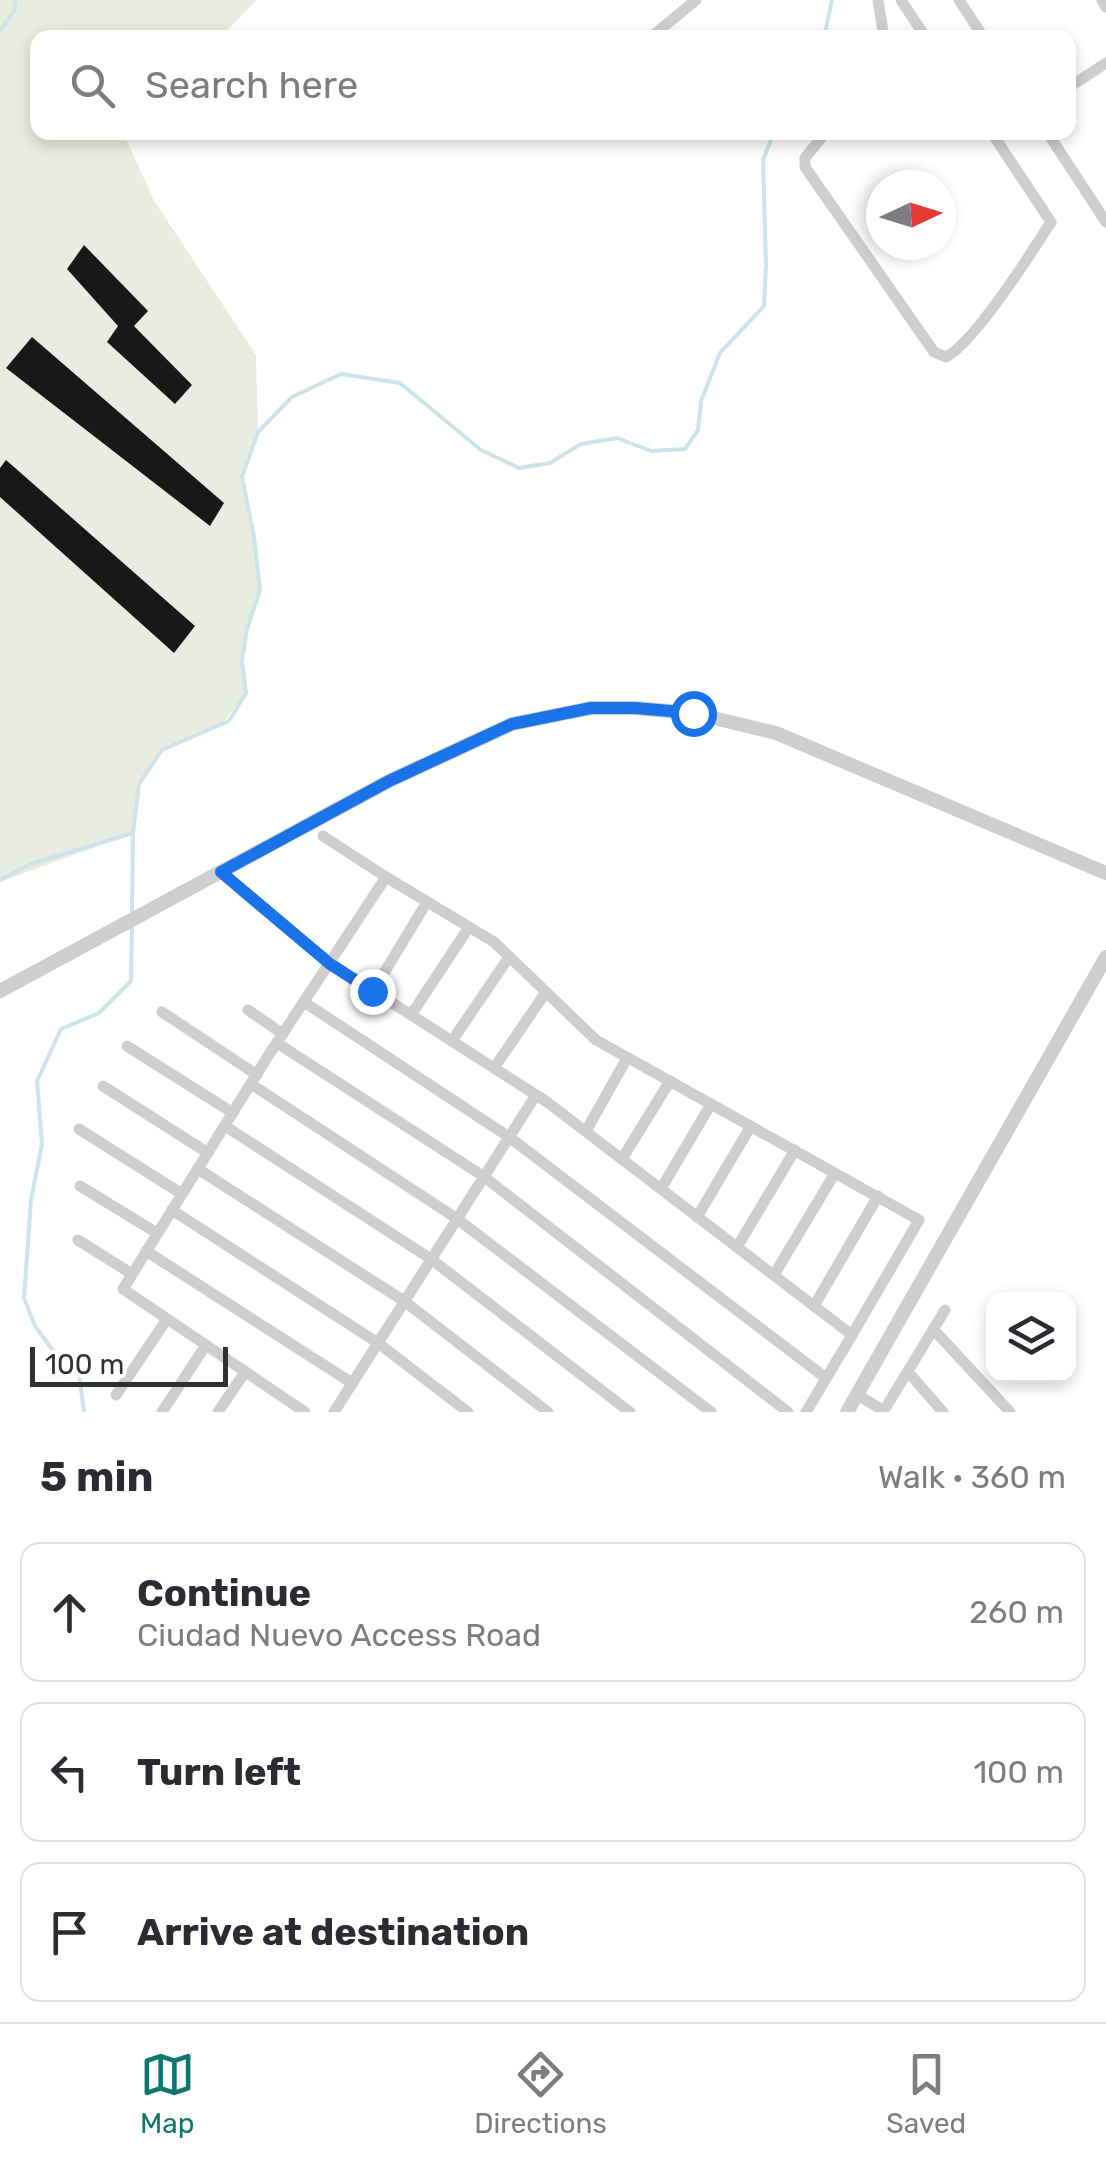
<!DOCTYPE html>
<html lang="en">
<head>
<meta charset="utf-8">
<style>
  :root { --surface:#fff; --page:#f2f2f3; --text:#2b2b33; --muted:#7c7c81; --line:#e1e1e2; --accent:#0f766e }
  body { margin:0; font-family:Rubik,sans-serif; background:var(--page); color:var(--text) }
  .controls { position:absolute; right:30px; bottom:30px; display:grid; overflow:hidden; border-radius:20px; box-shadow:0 5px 15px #0003 }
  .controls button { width:90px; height:90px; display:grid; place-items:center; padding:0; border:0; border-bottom:2px solid var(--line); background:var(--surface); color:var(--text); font:50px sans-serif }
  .compass { position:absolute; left:866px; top:170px; width:90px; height:90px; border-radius:50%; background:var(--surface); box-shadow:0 5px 15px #0003; rotate:86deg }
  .scale { position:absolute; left:30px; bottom:25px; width:198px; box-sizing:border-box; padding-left:10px; border:5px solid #313131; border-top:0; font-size:28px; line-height:35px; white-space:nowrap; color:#313131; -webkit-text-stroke:8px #fff; paint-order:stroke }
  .stop { position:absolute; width:30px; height:30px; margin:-22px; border:8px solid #1a73e8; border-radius:50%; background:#fff }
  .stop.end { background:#1a73e8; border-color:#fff; box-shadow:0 2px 10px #0008 }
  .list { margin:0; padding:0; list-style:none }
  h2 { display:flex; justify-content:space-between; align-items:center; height:130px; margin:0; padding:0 40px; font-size:42px }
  h2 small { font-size:32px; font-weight:400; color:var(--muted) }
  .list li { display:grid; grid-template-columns:65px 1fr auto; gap:30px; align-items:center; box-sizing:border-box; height:140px; margin:0 20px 20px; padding:0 20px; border:2px solid var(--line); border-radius:20px }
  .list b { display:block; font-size:38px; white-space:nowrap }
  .list p { margin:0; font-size:32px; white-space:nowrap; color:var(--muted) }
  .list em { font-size:32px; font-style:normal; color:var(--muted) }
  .icon { flex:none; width:55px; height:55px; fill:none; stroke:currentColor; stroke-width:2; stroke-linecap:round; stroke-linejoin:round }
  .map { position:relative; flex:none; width:1106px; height:1412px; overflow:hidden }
  .search { position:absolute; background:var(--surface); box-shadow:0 5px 15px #0003; left:30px; right:30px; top:30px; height:110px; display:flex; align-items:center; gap:25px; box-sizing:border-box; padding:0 35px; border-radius:20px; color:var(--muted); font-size:38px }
  .sheet { height:610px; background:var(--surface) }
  nav { display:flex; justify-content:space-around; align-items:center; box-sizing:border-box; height:140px; border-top:2px solid var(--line); background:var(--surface); font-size:28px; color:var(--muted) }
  nav a { display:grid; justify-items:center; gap:5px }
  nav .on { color:var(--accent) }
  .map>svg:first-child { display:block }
  .green { fill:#e9eddf }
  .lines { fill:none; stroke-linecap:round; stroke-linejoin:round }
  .stream { stroke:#cce4ec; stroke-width:4 }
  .building { fill:#181818 }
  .minor { stroke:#cecece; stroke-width:11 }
  .tertiary { stroke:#cecece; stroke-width:14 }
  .route { stroke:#1a73e8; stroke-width:12 }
</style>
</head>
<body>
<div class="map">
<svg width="1106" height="1412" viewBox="0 0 1106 1412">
  <rect width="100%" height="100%" fill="#fff"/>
  <path class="green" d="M0,0H257L220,37L38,38V132L123,133L155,202L256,355L258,432L242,477L254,535L259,594L246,631L242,660L246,693L222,724L162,750L139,784L133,833L0,882Z"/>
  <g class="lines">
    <g class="stream">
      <path d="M0,31L14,11L16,0"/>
      <path d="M824,38L832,0"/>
      <path d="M0,880L31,864L133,833"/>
      <path d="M132,915L133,833L139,784L162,750L229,721L246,693L242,661L247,629L260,590L254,537L242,477L258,432L292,397L341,374L400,383L481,450L519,468L550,463L581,444L617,438L651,451L685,449L698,430L701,401L720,353L764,306L766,265L763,160L774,132"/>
      <path d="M84,1412L78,1365L54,1352L35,1326L24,1298L31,1200L42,1144L37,1081L61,1029L99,1013L131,981L132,925"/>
    </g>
  </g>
  <g class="building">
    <path d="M84,245L148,311L134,326L192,385L175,404L107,342L118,326L67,269Z"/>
    <path d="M32,337L224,503L210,526L6,368Z"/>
    <path d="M6,460L195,626L174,653L0,497V468Z"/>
  </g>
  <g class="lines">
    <g class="minor">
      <path d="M878,0L884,38"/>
      <path d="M901,0L926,38"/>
      <path d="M959,0L984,38"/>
      <path d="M1102,0L1106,7"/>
      <path d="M650,38L696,0"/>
      <path d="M1068,88L1106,63"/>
      <path d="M826,132L805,158V167L934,352L946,357C975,342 1032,252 1051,222L991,132"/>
      <path d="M1047,132L1106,222"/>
      <path d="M323,836L386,877"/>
      <path d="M221,872L330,963L547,1102L852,1335L806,1412"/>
      <path d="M373,991L427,902"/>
      <path d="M304,1002L509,1137L826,1378"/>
      <path d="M248,1010L283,1034"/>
      <path d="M162,1012L257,1075"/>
      <path d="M411,1015L469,927"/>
      <path d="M452,1041L509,957"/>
      <path d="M277,1043L483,1176L788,1412"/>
      <path d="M127,1046L233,1113"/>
      <path d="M494,1068L546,992"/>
      <path d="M251,1084L456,1218L711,1412"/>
      <path d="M103,1086L208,1153"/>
      <path d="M225,1126L431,1259L630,1412"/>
      <path d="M79,1129L182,1194"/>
      <path d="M586,1131L627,1058"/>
      <path d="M622,1159L670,1081"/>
      <path d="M198,1169L404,1301L548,1412"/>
      <path d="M80,1186L157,1233"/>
      <path d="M661,1189L711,1104"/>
      <path d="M172,1210L378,1343L468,1412"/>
      <path d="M697,1217L751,1126"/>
      <path d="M78,1240L132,1274"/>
      <path d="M737,1247L795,1150"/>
      <path d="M146,1251L352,1383"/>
      <path d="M774,1275L835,1173"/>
      <path d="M814,1306L878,1196"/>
      <path d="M934,1330L1010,1412"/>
      <path d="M909,1373L943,1412"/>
      <path d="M116,1395L167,1319"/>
      <path d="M858,1395L884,1411"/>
      <path d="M162,1412L206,1345"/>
      <path d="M218,1412L245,1372"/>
      <path d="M305,1412L123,1289L268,1056L386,877L494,942L596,1040L919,1220L852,1335"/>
      <path d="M334,1412L536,1095"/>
      <path d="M883,1412L945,1310"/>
    </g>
    <g class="tertiary">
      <path d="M0,991L389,781L512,724L591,708H635L693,713L776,733L1106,873"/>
      <path d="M847,1412L1106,957"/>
    </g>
  </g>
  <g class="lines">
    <path class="route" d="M372,991L330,964L221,872L389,781L512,724L591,708H635L693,713"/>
  </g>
</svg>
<div class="controls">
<button><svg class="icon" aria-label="layers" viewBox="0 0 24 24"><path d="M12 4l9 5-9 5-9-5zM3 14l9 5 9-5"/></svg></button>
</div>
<svg class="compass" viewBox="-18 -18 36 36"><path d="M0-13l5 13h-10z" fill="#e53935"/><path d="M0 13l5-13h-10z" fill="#7c7c81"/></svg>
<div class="scale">100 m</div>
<div class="stop" style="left:693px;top:713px"></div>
<div class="stop end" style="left:372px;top:991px"></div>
<div class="search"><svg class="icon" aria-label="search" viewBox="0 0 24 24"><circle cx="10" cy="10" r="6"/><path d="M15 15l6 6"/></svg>Search here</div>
</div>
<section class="sheet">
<h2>5 min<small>Walk · 360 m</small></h2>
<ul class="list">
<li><svg class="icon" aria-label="ahead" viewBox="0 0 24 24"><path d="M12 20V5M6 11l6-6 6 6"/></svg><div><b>Continue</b><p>Ciudad Nuevo Access Road</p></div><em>260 m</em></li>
<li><svg class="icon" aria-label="left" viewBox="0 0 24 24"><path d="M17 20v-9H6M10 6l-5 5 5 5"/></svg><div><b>Turn left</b></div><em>100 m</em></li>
<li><svg class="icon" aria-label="arrive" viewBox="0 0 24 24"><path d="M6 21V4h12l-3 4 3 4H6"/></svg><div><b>Arrive at destination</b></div></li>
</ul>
</section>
<nav>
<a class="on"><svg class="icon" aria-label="map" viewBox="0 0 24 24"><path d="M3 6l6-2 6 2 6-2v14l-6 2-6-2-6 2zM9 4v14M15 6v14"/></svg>Map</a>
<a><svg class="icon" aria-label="directions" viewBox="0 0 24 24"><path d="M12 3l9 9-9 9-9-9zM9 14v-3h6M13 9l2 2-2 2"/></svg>Directions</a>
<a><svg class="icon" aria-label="saved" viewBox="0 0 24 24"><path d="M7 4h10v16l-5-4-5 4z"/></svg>Saved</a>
</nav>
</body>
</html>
